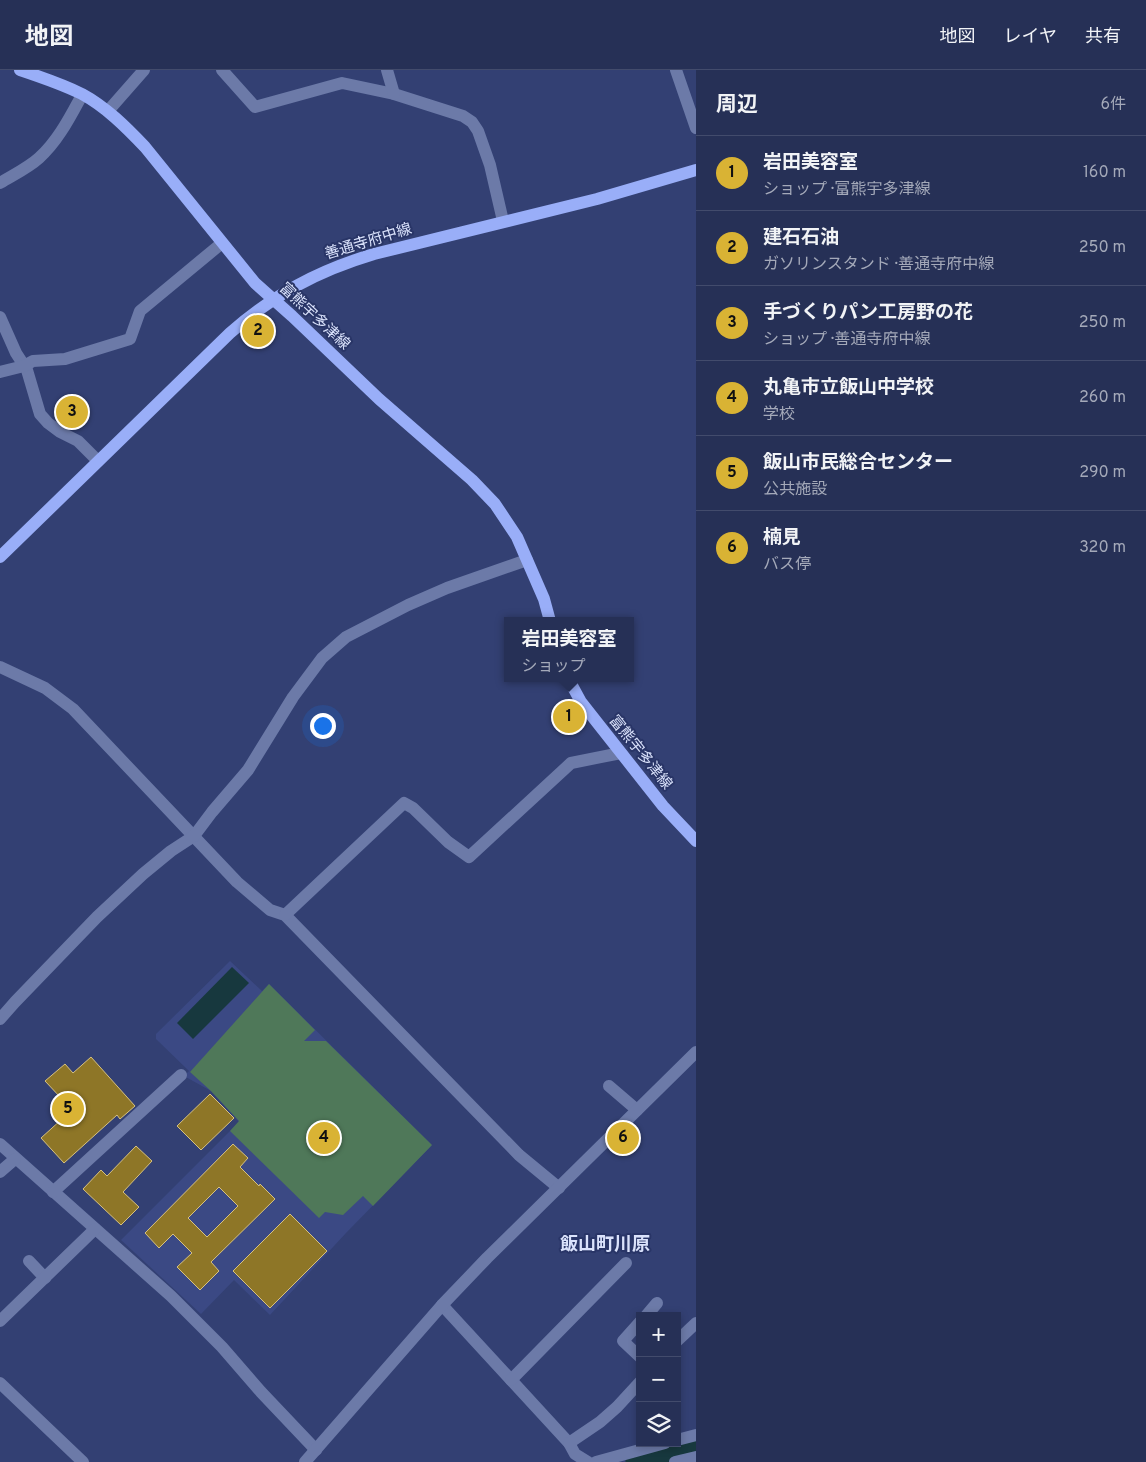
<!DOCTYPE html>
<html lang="ja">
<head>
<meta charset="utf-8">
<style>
  :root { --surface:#263056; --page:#323c60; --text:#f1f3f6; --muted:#a4a9b9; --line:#424b6c; --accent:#d9b334 }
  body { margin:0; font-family:Overpass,"Noto Sans JP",sans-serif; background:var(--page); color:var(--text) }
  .controls { position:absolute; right:15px; bottom:15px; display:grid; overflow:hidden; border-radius:0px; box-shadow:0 2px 8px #0003 }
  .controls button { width:45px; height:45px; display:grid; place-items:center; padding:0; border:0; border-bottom:1px solid var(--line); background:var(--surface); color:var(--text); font:25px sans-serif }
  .you { position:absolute; left:322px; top:655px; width:18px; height:18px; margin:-12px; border:4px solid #fff; border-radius:50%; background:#1a73e8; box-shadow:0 0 0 8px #1a73e833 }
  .badge { display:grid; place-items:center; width:32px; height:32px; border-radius:50%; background:var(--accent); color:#111; font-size:16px; font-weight:700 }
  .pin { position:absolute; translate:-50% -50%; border:2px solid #fff; box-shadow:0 1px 5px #0006 }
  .popup { position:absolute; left:504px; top:547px; width:130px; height:65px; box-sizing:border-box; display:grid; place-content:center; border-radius:0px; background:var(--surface); filter:drop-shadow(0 1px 4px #0005); font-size:16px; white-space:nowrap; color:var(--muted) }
  .popup b { font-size:19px; color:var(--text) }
  .popup::after { content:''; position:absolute; left:50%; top:100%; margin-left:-10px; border:10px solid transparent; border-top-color:var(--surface) }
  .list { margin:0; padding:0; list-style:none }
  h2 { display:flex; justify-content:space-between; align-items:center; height:65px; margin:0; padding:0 20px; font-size:21px }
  h2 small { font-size:16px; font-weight:400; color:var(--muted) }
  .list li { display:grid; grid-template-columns:32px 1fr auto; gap:15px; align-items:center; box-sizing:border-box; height:75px; padding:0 20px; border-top:1px solid var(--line) }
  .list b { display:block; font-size:19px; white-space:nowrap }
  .list p { margin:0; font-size:16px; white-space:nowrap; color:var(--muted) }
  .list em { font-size:16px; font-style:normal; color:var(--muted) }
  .icon { flex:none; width:28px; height:28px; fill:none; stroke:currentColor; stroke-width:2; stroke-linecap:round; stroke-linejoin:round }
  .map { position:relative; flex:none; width:696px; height:1392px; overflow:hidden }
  header { display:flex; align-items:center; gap:30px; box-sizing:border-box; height:70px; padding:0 25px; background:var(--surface); border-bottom:1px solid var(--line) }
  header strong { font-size:24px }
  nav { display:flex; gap:28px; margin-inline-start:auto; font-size:18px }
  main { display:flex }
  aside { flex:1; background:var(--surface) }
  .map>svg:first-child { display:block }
  .built { fill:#3b4984 }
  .green { fill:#4f7859 }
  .water { fill:#17383e }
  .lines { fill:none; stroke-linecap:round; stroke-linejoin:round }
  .river { stroke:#17383e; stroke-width:19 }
  .building { fill:#8e7627; stroke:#d7c17f; fill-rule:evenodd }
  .minor { stroke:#6c7aa8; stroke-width:12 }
  .major { stroke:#99aef8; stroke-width:12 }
  .labels { text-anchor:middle; stroke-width:4; stroke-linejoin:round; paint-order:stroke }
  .street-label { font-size:15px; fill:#dae2fb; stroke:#293567 }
  .quarter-label { font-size:18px; font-weight:bold; fill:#dae2fb; stroke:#293567 }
</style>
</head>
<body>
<header>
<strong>地図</strong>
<nav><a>地図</a><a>レイヤ</a><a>共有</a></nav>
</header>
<main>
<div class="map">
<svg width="696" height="1392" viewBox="0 0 696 1392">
  <rect width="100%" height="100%" fill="#334073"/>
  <path class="built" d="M230,891L262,921L269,914L432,1075L346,1163L270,1245L234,1210L201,1244L121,1170L239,1052L211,1021L184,1006L189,1001L156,969V964Z"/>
  <path class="green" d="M269,914L315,960L304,971H326L432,1075L373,1136L363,1126L343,1145L325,1142L319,1148L230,1061L239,1051L211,1021L190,1002Z"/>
  <path class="water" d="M232,897L249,913L193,969L177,953Z"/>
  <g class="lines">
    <path class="river" d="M635,1392L696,1376"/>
  </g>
  <g class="building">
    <path d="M91,987L135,1036L120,1049L117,1045L64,1093L41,1068L73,1039L62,1027L61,1028L45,1011L65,994L73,1003Z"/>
    <path d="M210,1024L234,1048L201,1080L177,1056Z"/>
    <path d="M233,1074L248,1088L240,1097L259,1116L260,1114L275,1129L211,1192L219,1201L200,1220L177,1197L192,1183L173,1164L159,1178L145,1163ZM219,1117L238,1136L207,1167L188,1148Z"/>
    <path d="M136,1076L152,1091L123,1122L139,1137L121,1155L83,1119L101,1100L107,1106Z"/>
    <path d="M290,1144L327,1181L270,1238L233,1201Z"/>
  </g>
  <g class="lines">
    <g class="minor">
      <path d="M222,0L255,37L342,13L394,24L463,46L472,52L478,61L490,95L503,151"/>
      <path d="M387,0L394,24"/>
      <path d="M676,0L696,58"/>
      <path d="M108,41L144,0"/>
      <path d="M0,113C13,105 28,98 39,88C58,71 70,47 82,25"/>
      <path d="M0,247L16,283L27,300L40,344L48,353L60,362L78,371L98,391"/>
      <path d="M0,302L24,296L33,291L65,289L130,269L140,241L222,173"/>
      <path d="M0,597L45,618L73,639L237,812L270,840L285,845L519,1085L559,1118"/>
      <path d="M285,845L404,733L413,738L448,772L469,787L571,693L621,683"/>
      <path d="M0,949L15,932L97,847L143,804L171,781L194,766L212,742L248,700L293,627L322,588L346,567L408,535L447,518L527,490"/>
      <path d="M609,1016L637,1040"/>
      <path d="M0,1074L171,1226L222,1277L261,1322L316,1380"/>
      <path d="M0,1102L15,1089"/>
      <path d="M53,1122L181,1005"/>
      <path d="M29,1191L45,1208"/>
      <path d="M442,1235L569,1373L575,1384L588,1392"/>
      <path d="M646,1246L657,1233"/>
      <path d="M0,1251L95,1159"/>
      <path d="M640,1252L623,1271L640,1287"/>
      <path d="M677,1271L696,1253"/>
      <path d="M511,1310L626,1193"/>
      <path d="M0,1313L83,1392"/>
      <path d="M677,1370L696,1365"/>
      <path d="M569,1373L600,1352L617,1337L640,1312"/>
      <path d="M305,1392L443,1234L487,1188L696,982"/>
      <path d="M596,1392L665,1373"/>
      <path d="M675,1392L696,1387"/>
    </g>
    <g class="major">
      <path d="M20,0C41,7 62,14 82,24C106,37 126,57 145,77L255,213L292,246L379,329L472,410L495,434L517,467L544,529L550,551"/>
      <path d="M0,487L230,263C275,224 317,201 374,184L597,129L696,100"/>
      <path d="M568,608L581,632L592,646L663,736L696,771"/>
    </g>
  </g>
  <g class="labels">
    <g class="street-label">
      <text transform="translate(368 171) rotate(-17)" y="5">善通寺府中線</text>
      <text transform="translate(315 246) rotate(43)" y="5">富熊宇多津線</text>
      <text transform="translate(641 682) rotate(51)" y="5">富熊宇多津線</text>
    </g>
    <g class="quarter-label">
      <text x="605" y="1180">飯山町川原</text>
    </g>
  </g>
</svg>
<div class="controls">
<button>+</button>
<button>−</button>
<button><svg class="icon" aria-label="layers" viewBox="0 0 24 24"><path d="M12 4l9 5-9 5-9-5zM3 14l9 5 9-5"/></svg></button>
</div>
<div class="you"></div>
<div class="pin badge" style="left:569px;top:647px">1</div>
<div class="popup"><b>岩田美容室</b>ショップ</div>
<div class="pin badge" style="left:258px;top:261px">2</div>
<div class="pin badge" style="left:72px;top:342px">3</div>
<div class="pin badge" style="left:324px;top:1068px">4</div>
<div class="pin badge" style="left:68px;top:1039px">5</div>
<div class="pin badge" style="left:623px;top:1068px">6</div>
</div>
<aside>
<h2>周辺<small>6件</small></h2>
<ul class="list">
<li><span class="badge">1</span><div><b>岩田美容室</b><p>ショップ · 富熊宇多津線</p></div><em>160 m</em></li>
<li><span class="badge">2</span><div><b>建石石油</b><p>ガソリンスタンド · 善通寺府中線</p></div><em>250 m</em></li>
<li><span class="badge">3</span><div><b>手づくりパン工房野の花</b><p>ショップ · 善通寺府中線</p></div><em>250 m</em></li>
<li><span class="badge">4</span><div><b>丸亀市立飯山中学校</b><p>学校</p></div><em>260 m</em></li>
<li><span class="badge">5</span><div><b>飯山市民総合センター</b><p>公共施設</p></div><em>290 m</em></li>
<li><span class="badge">6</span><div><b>楠見</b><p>バス停</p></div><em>320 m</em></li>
</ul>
</aside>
</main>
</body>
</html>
